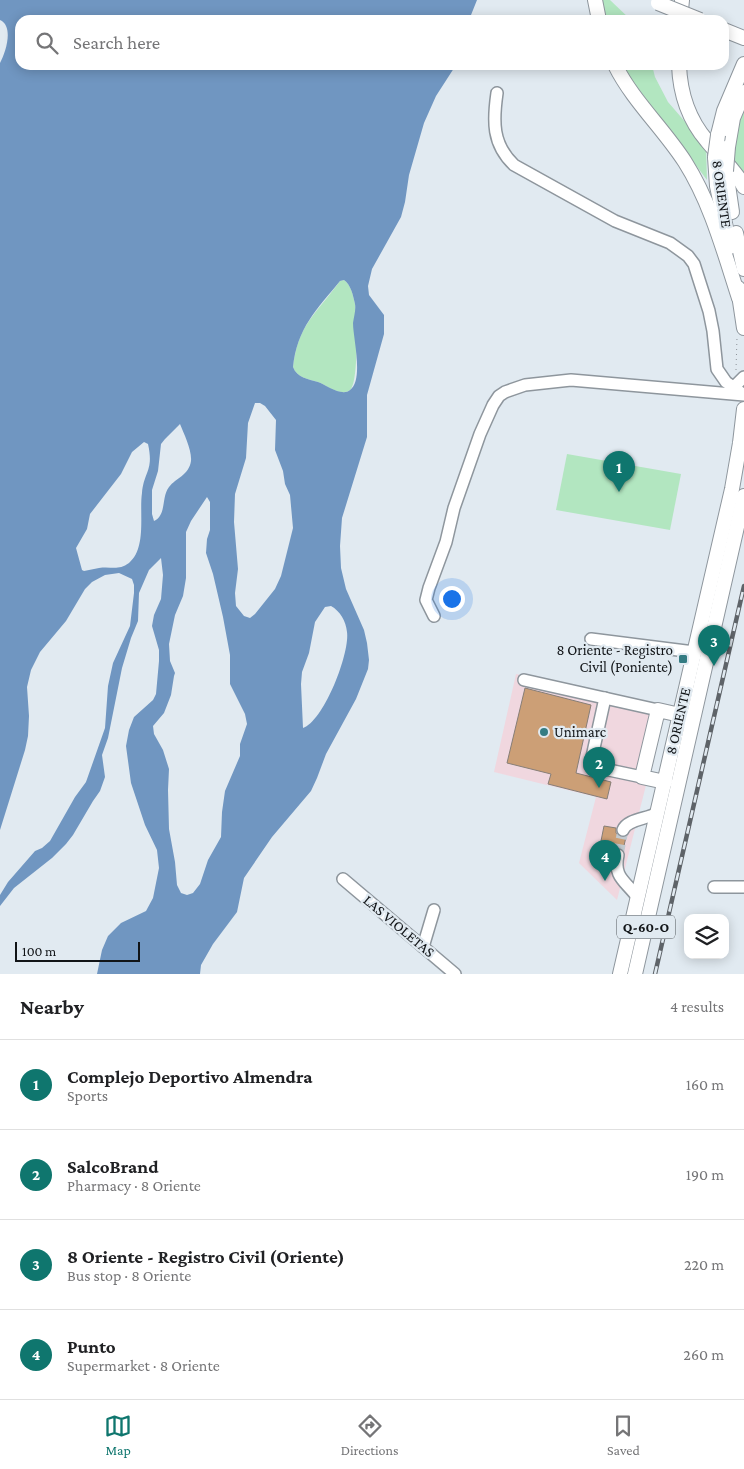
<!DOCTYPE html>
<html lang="en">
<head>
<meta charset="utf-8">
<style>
  :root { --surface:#fff; --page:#f6f6f6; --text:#202124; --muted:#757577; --line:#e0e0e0; --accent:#0f766e }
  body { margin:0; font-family:"Crimson Pro",serif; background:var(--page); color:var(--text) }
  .controls { position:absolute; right:15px; bottom:15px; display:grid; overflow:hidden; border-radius:10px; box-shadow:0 2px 12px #0003 }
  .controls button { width:45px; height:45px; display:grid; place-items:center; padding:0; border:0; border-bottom:1px solid var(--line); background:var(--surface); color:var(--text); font:25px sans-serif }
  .scale { position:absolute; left:15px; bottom:12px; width:125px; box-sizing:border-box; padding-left:5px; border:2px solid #111417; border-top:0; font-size:14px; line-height:18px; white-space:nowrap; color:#111417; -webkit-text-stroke:4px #e1eaf1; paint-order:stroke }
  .you { position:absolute; left:451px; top:598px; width:18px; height:18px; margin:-12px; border:4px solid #fff; border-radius:50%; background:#1a73e8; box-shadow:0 0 0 8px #1a73e833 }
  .badge { display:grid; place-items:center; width:32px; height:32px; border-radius:50%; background:var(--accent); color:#fff; font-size:16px; font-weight:700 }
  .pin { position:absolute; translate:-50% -41px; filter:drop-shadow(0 1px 2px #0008) }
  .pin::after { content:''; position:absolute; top:26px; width:18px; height:15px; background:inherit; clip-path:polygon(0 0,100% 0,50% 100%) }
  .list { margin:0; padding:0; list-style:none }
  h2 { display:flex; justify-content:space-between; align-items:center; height:65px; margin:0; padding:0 20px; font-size:21px }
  h2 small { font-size:16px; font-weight:400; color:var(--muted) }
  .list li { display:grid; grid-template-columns:32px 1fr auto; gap:15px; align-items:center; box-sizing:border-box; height:90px; padding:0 20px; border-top:1px solid var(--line) }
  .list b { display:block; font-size:19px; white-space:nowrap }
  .list p { margin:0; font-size:16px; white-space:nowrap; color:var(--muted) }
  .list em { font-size:16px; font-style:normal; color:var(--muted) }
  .icon { flex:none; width:28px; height:28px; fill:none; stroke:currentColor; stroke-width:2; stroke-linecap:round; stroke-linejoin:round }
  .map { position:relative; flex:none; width:744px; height:974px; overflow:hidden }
  .search { position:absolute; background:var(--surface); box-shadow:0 2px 12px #0003; left:15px; right:15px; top:15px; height:55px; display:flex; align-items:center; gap:12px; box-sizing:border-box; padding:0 18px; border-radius:15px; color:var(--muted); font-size:19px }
  .sheet { height:425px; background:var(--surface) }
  nav { display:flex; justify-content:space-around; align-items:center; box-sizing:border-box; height:70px; border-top:1px solid var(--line); background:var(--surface); font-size:14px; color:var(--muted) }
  nav a { display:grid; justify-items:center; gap:2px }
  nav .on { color:var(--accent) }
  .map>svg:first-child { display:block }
  .commercial { fill:#f0d7df }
  .green { fill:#b2e6c0 }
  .water { fill:#7096c1; fill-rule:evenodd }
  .building { fill:#cc9f76; stroke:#867e77 }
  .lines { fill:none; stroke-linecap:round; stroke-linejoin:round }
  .minor-tunnel { stroke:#c2cad0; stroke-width:11; stroke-dasharray:11 5.5; stroke-linecap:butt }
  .minor-casing { stroke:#8e969d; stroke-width:14 }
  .major-casing { stroke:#8e969d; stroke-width:16 }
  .path { stroke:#8c9298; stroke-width:1; stroke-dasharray:1 4; stroke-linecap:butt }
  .minor { stroke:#fff; stroke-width:11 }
  .major { stroke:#fff; stroke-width:14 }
  .rail-casing { stroke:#5e6368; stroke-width:4.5 }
  .rail { stroke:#e1eaf1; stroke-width:2.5; stroke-dasharray:8; stroke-linecap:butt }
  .major-bridge-casing { stroke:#8e969d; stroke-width:16; stroke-linecap:butt }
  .major-bridge { stroke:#fff; stroke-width:14 }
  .poi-dot { fill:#347c83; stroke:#e1eaf1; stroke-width:2 }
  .labels { text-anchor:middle; stroke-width:4.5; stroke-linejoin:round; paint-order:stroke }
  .shield { fill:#e1eaf1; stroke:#4f5458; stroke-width:1 }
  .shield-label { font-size:14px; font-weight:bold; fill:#111417 }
  .street-label { font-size:15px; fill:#111417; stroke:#e1eaf1 }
  .poi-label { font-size:15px; fill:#111417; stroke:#e1eaf1; text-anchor:end }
</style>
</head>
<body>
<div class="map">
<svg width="744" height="974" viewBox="0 0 744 974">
  <rect width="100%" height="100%" fill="#e1eaf1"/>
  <path class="commercial" d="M516,674L666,706L617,900L579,863L596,797L494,772Z"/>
  <g class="green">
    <path d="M601,0H610L631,20H605Z"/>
    <path d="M624,65H652L655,77L668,102L706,146L707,180L628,75Z"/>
    <path d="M744,104V177L735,163L734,152L737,119Z"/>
    <path d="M344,280C351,285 353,295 355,304C357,317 359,384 350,390C341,397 326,385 318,382C308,379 297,378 293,367C298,324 317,313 340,281Z"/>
    <path d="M567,454L681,474L670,530L556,510Z"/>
  </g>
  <path class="water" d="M0,0H477L469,20H20V65H456L436,96L424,123L409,175L405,202L401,217L372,269L368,286L369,295L384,315V334L367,395V437L342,518L340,546L341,568L346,589L364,630L367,643L369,660L368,669L356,699L326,754L317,778L311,791L272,837L244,878L237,912L213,944L201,965L200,974H97L102,950L108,936L121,923L146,911L153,898L159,868L157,850L145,825L131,783L126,746L129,730L134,717L153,700L156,694L159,661V650L152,626L154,615L161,599L163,575L161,558L149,570L139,593L138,621L131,638L122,668L108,738L102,755L105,777L100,791L93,801L73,835L66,844L52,858L14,888L0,906V895L8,882L35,851L42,848L50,841L75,797L86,782L105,728L108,686L113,663L130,626L134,593V585L132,579L119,573L105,575L92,582L85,589L66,621L40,652L31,670L27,687L29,716L28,736L25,750L0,830V63C6,52 14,26 0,20ZM344,280C351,285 353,295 355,304C356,310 354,316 353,323C353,338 364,380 350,390C342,397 326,385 318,382C308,379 297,378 293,367C297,328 317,309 340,281ZM255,403H260L265,406L276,420L275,450L283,471L285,484L290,495L293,528L281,576L275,589L255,614L250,618L244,616L236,606L235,593L238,569L234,522L235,494L246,458L248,423ZM180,424C184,434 192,450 191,461C189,475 176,478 169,487C161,497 167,515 154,521L152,514V490L158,471L161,444L165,439ZM144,442L148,444C154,471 144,471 142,493C139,513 147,548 129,563C118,571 111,566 99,568C94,569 89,570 84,571L82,570L76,548L87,529L90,514L121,474L132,452ZM207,497L210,502V530L207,539L206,553L213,574L223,617L230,655V684L245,714L247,724L240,744V756L225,791L222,812L221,837L208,860L200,884L193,893L187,895L181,893L177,885L175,862L169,829L168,790L169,769L163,750L154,734L153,726L164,713L171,695L174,676L175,673L170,661L169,644L175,615L183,596L186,578V532L191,521ZM331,606C340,611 346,621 347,632C350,653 324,721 303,728L301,684L302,672L309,653L315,622L325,607Z"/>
  <g class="building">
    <path d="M525,688L591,705L576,773L611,782L607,799L548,784L551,774L507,763Z"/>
    <path d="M604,826L616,828V833L620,837H626L623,850L616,848L611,854L599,851Z"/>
  </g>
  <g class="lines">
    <path class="minor-tunnel" d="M618,855L623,830"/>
    <g class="minor-casing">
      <g id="minor">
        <path d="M497,93C493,121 492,144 514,165L615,221L670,243L688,256L694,264L709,311L713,331L717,369L726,382L743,394"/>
        <path d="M732,387L736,385L744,377"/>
        <path d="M434,616L426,600L429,588L446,542L454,508L480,434L493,405L499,396L505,392L525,385L571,380L744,395"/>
        <path d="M591,639L694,652"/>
        <path d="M524,680L658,710"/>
        <path d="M605,698L590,766L642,777"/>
        <path d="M623,830C627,819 648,819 657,813"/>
        <path d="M618,855C613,878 626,881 638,898"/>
        <path d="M343,879L455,974"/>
        <path d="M714,887H744"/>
        <path d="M423,947L434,910"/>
      </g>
    </g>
    <g class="major-casing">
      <g id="major">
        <path d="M595,0L599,20"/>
        <path d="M680,20L682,0"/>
        <path d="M724,30L744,38"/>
        <path d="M615,65C633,101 663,128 685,162C711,203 724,252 739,298"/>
        <path d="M679,65C680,93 689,120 707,141C720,157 735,169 744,187"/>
        <path d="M718,135L724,111L744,64"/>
        <path d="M728,147L733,118L744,92"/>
        <path d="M715,157L717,186L730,247"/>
        <path d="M726,171L732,212"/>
        <path d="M736,233L744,269"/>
        <path d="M738,288L744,328"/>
        <path d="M665,782L642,777L658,710L680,715L686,720"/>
        <path d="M620,974L732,489L740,443L744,409"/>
        <path d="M635,974L744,496"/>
      </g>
    </g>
    <path class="path" d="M736,370L737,337"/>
    <use href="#minor" class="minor"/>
    <use href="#major" class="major"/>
    <g class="rail-casing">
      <path id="rail" d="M655,974L744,586"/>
    </g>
    <use href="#rail" class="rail"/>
    <g class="major-bridge-casing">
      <g id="major-bridge">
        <path d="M658,3L700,20"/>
        <path d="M715,157L718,135"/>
        <path d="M726,171L728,147"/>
      </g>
    </g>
    <use href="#major-bridge" class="major-bridge"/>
  </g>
  <g class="poi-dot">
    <rect x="678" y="654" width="10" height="10" rx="2.5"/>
    <circle cx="544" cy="732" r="5"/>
  </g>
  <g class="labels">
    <rect class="shield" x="617" y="915.5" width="58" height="23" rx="4"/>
    <g class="shield-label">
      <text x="646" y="932">Q-60-O</text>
    </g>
    <g class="street-label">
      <text transform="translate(722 194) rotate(82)" y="5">8 ORIENTE</text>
      <text transform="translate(678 721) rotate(-77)" y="5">8 ORIENTE</text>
      <text transform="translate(399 926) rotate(40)" y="5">LAS VIOLETAS</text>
    </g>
    <g class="poi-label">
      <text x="673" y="655">8 Oriente - Registro<tspan x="673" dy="17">Civil (Poniente)</tspan></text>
      <text x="554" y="737" text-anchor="start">Unimarc</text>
    </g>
  </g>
</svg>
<div class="controls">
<button><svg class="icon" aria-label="layers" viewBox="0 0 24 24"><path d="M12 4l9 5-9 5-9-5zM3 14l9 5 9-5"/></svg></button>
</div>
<div class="scale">100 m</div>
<div class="you"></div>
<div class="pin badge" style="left:619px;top:492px">1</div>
<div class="pin badge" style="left:599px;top:788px">2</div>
<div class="pin badge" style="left:714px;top:666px">3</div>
<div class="pin badge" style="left:605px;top:881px">4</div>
<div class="search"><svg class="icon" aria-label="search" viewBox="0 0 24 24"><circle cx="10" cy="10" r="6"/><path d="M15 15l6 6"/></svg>Search here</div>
</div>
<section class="sheet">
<h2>Nearby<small>4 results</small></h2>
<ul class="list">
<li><span class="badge">1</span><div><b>Complejo Deportivo Almendra</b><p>Sports</p></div><em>160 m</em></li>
<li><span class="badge">2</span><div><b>SalcoBrand</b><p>Pharmacy · 8 Oriente</p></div><em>190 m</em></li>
<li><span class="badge">3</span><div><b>8 Oriente - Registro Civil (Oriente)</b><p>Bus stop · 8 Oriente</p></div><em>220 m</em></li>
<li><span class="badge">4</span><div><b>Punto</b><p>Supermarket · 8 Oriente</p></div><em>260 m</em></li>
</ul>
</section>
<nav>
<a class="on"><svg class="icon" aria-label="map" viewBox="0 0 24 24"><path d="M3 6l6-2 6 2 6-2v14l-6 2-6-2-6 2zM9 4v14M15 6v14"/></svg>Map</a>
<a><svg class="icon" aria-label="directions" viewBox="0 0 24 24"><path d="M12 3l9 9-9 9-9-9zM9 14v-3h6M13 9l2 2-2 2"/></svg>Directions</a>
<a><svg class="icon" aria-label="saved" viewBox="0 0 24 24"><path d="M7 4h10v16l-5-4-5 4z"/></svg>Saved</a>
</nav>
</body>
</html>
